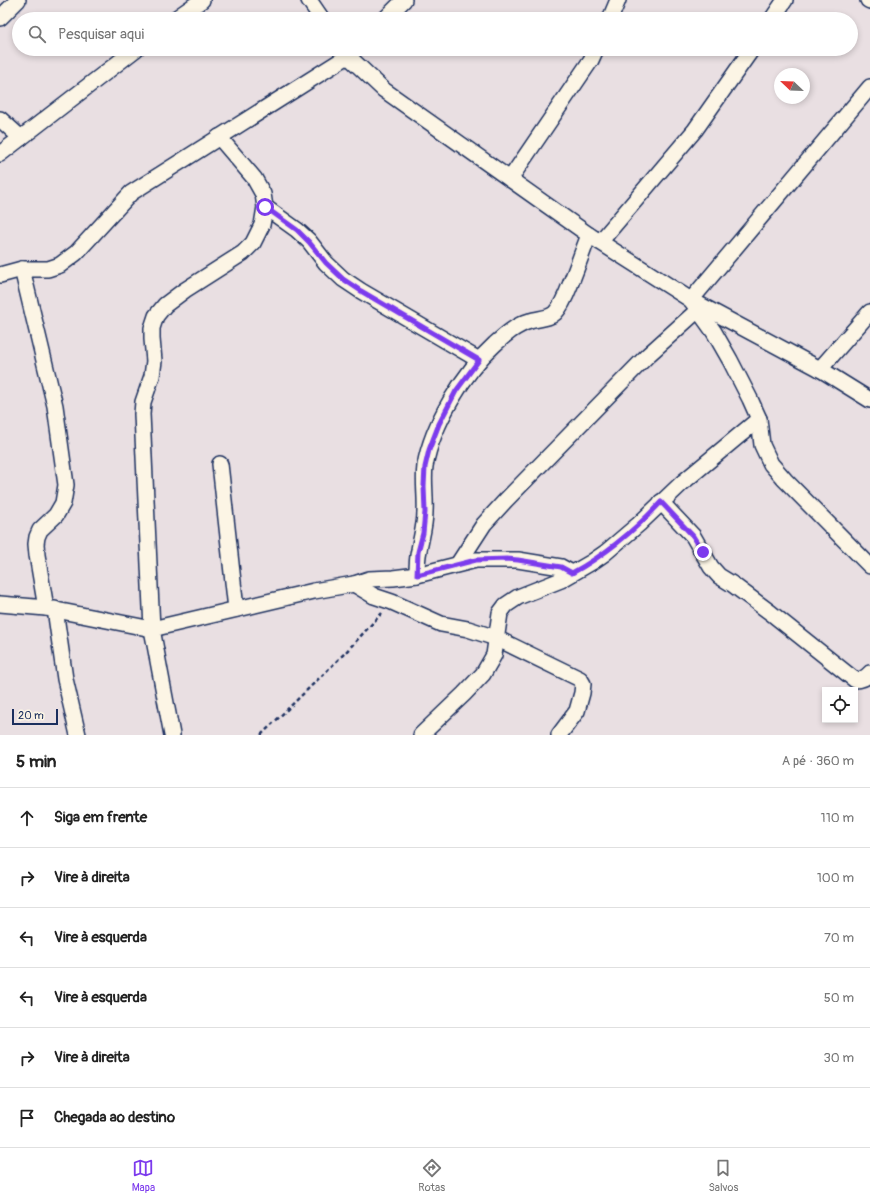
<!DOCTYPE html>
<html lang="pt">
<head>
<meta charset="utf-8">
<style>
  :root { --surface:#fff; --page:#f2f2f2; --text:#222; --muted:#767676; --line:#e0e0e0; --accent:#7c3aed }
  body { margin:0; font-family:Pangolin,sans-serif; background:var(--page); color:var(--text) }
  .controls { position:absolute; right:12px; bottom:12px; display:grid; overflow:hidden; border-radius:0px; box-shadow:0 2px 6px #0003 }
  .controls button { width:36px; height:36px; display:grid; place-items:center; padding:0; border:0; border-bottom:1px solid var(--line); background:var(--surface); color:var(--text); font:20px sans-serif }
  .compass { position:absolute; left:774px; top:68px; width:36px; height:36px; border-radius:50%; background:var(--surface); box-shadow:0 2px 6px #0003; rotate:293deg }
  .scale { position:absolute; left:12px; bottom:10px; width:46px; box-sizing:border-box; padding-left:4px; border:2px solid #1b2f5e; border-top:0; font-size:11px; line-height:14px; white-space:nowrap; color:#1b2f5e; -webkit-text-stroke:3px #fcf5e5; paint-order:stroke }
  .stop { position:absolute; width:12px; height:12px; margin:-9px; border:3px solid #7c3aed; border-radius:50%; background:#fff }
  .stop.end { background:#7c3aed; border-color:#fff; box-shadow:0 1px 4px #0008 }
  .list { margin:0; padding:0; list-style:none }
  h2 { display:flex; justify-content:space-between; align-items:center; height:52px; margin:0; padding:0 16px; font-size:17px }
  h2 small { font-size:13px; font-weight:400; color:var(--muted) }
  .list li { display:grid; grid-template-columns:26px 1fr auto; gap:12px; align-items:center; box-sizing:border-box; height:60px; padding:0 16px; border-top:1px solid var(--line) }
  .list b { display:block; font-size:15px; white-space:nowrap }
  .list em { font-size:13px; font-style:normal; color:var(--muted) }
  .icon { flex:none; width:22px; height:22px; fill:none; stroke:currentColor; stroke-width:2; stroke-linecap:round; stroke-linejoin:round }
  .map { position:relative; flex:none; width:870px; height:735px; overflow:hidden }
  .search { position:absolute; background:var(--surface); box-shadow:0 2px 6px #0003; left:12px; right:12px; top:12px; height:44px; display:flex; align-items:center; gap:10px; box-sizing:border-box; padding:0 14px; border-radius:22px; color:var(--muted); font-size:15px }
  .sheet { height:412px; background:var(--surface) }
  nav { display:flex; justify-content:space-around; align-items:center; box-sizing:border-box; height:56px; border-top:1px solid var(--line); background:var(--surface); font-size:11px; color:var(--muted) }
  nav a { display:grid; justify-items:center; gap:2px }
  nav .on { color:var(--accent) }
  .map>svg:first-child { display:block }
  .lines { fill:none; stroke-linecap:round; stroke-linejoin:round }
  .minor-casing { stroke:#1b2f5e; stroke-width:18 }
  .path { stroke:#1b2f5e; stroke-width:2.5; stroke-dasharray:4 3; stroke-linecap:butt }
  .minor { stroke:#fcf5e5; stroke-width:15 }
  .route { stroke:#7c3aed; stroke-width:5 }
</style>
</head>
<body>
<div class="map">
<svg width="870" height="735" viewBox="0 0 870 735">
  <rect width="100%" height="100%" fill="#e9dfe2"/>
  <filter id="ink" filterUnits="userSpaceOnUse"><feTurbulence type="fractalNoise" baseFrequency=".025" numOctaves="2"/><feDisplacementMap in="SourceGraphic" scale="8" xChannelSelector="R" yChannelSelector="G"/><feConvolveMatrix kernelMatrix="1 2 1 2 8 2 1 2 1" color-interpolation-filters="sRGB"/></filter>
  <g filter="url(#ink)">
    <g class="lines">
      <g class="minor-casing">
        <g id="minor">
          <path d="M309,0L322,19"/>
          <path d="M868,0L870,1"/>
          <path d="M0,18L18,0"/>
          <path d="M175,19L202,0"/>
          <path d="M385,19L404,0"/>
          <path d="M610,19L618,0"/>
          <path d="M772,19L785,0"/>
          <path d="M343,49L348,56L384,90L589,235L691,300L820,369L870,400"/>
          <path d="M870,87L691,300L714,332L730,360L750,399L759,419L762,445L771,464L785,480L870,566"/>
          <path d="M0,119L21,138"/>
          <path d="M0,154L136,49"/>
          <path d="M510,179L591,60L596,49"/>
          <path d="M265,207L297,230L309,241L326,263L343,279L361,291L479,360"/>
          <path d="M600,242L695,130L752,49"/>
          <path d="M22,269L55,406L66,485L63,503L56,515L40,530L37,537L36,544L37,555L46,608"/>
          <path d="M0,275L22,269H48L60,265L76,253L131,193L348,56L354,50"/>
          <path d="M820,369L870,312"/>
          <path d="M220,464L236,609"/>
          <path d="M661,502L693,536L711,567L719,576L732,584L771,613L855,680C862,680 866,678 870,673"/>
          <path d="M458,564L484,524L506,500L648,355L698,310"/>
          <path d="M417,575C417,567 417,558 419,550C421,538 425,525 425,512C426,497 423,481 425,466C432,425 464,372 495,344C505,335 516,325 530,321C538,318 549,319 555,313C563,305 568,290 572,280C578,265 583,250 589,235"/>
          <path d="M354,584L374,596L392,602L441,624L468,629L496,638L580,679L583,684L582,693L577,711L559,735"/>
          <path d="M0,604L46,608L152,629L314,591L354,584L369,579L393,578L417,575L476,560H518L561,567L572,573"/>
          <path d="M55,609L65,679L78,735"/>
          <path d="M172,735L152,629L142,414L143,402L152,376L154,361L152,339V328L156,316L165,305L185,290L243,253L253,243L262,225L265,207L263,194L254,178L219,137"/>
          <path d="M421,735L464,694L483,674L494,655L500,613L506,605L518,597L561,580L592,562L605,553L639,524L682,483L759,419"/>
        </g>
      </g>
      <path class="path" d="M261,735L345,653L382,613"/>
      <use href="#minor" class="minor"/>
    </g>
  </g>
  <g class="lines" filter="url(#ink)">
    <path class="route" d="M265,207L297,230L309,242L326,263L343,279L361,291L479,360L456,391L439,424L429,450L425,467L424,486L425,512L423,533L418,552L417,575L476,560L507,559L518,560L561,567L572,573C605,555 635,530 661,502L693,536L703,552"/>
  </g>
</svg>
<div class="controls">
<button><svg class="icon" aria-label="locate" viewBox="0 0 24 24"><circle cx="12" cy="12" r="6"/><path d="M12 2v4M12 18v4M2 12h4M18 12h4"/></svg></button>
</div>
<svg class="compass" viewBox="-18 -18 36 36"><path d="M0-13l5 13h-10z" fill="#e53935"/><path d="M0 13l5-13h-10z" fill="#767676"/></svg>
<div class="scale">20 m</div>
<div class="stop" style="left:265px;top:207px"></div>
<div class="stop end" style="left:703px;top:552px"></div>
<div class="search"><svg class="icon" aria-label="search" viewBox="0 0 24 24"><circle cx="10" cy="10" r="6"/><path d="M15 15l6 6"/></svg>Pesquisar aqui</div>
</div>
<section class="sheet">
<h2>5 min<small>A pé · 360 m</small></h2>
<ul class="list">
<li><svg class="icon" aria-label="ahead" viewBox="0 0 24 24"><path d="M12 20V5M6 11l6-6 6 6"/></svg><div><b>Siga em frente</b></div><em>110 m</em></li>
<li><svg class="icon" aria-label="right" viewBox="0 0 24 24"><path d="M7 20v-9h11M14 6l5 5-5 5"/></svg><div><b>Vire à direita</b></div><em>100 m</em></li>
<li><svg class="icon" aria-label="left" viewBox="0 0 24 24"><path d="M17 20v-9H6M10 6l-5 5 5 5"/></svg><div><b>Vire à esquerda</b></div><em>70 m</em></li>
<li><svg class="icon" aria-label="left" viewBox="0 0 24 24"><path d="M17 20v-9H6M10 6l-5 5 5 5"/></svg><div><b>Vire à esquerda</b></div><em>50 m</em></li>
<li><svg class="icon" aria-label="right" viewBox="0 0 24 24"><path d="M7 20v-9h11M14 6l5 5-5 5"/></svg><div><b>Vire à direita</b></div><em>30 m</em></li>
<li><svg class="icon" aria-label="arrive" viewBox="0 0 24 24"><path d="M6 21V4h12l-3 4 3 4H6"/></svg><div><b>Chegada ao destino</b></div></li>
</ul>
</section>
<nav>
<a class="on"><svg class="icon" aria-label="map" viewBox="0 0 24 24"><path d="M3 6l6-2 6 2 6-2v14l-6 2-6-2-6 2zM9 4v14M15 6v14"/></svg>Mapa</a>
<a><svg class="icon" aria-label="directions" viewBox="0 0 24 24"><path d="M12 3l9 9-9 9-9-9zM9 14v-3h6M13 9l2 2-2 2"/></svg>Rotas</a>
<a><svg class="icon" aria-label="saved" viewBox="0 0 24 24"><path d="M7 4h10v16l-5-4-5 4z"/></svg>Salvos</a>
</nav>
</body>
</html>
